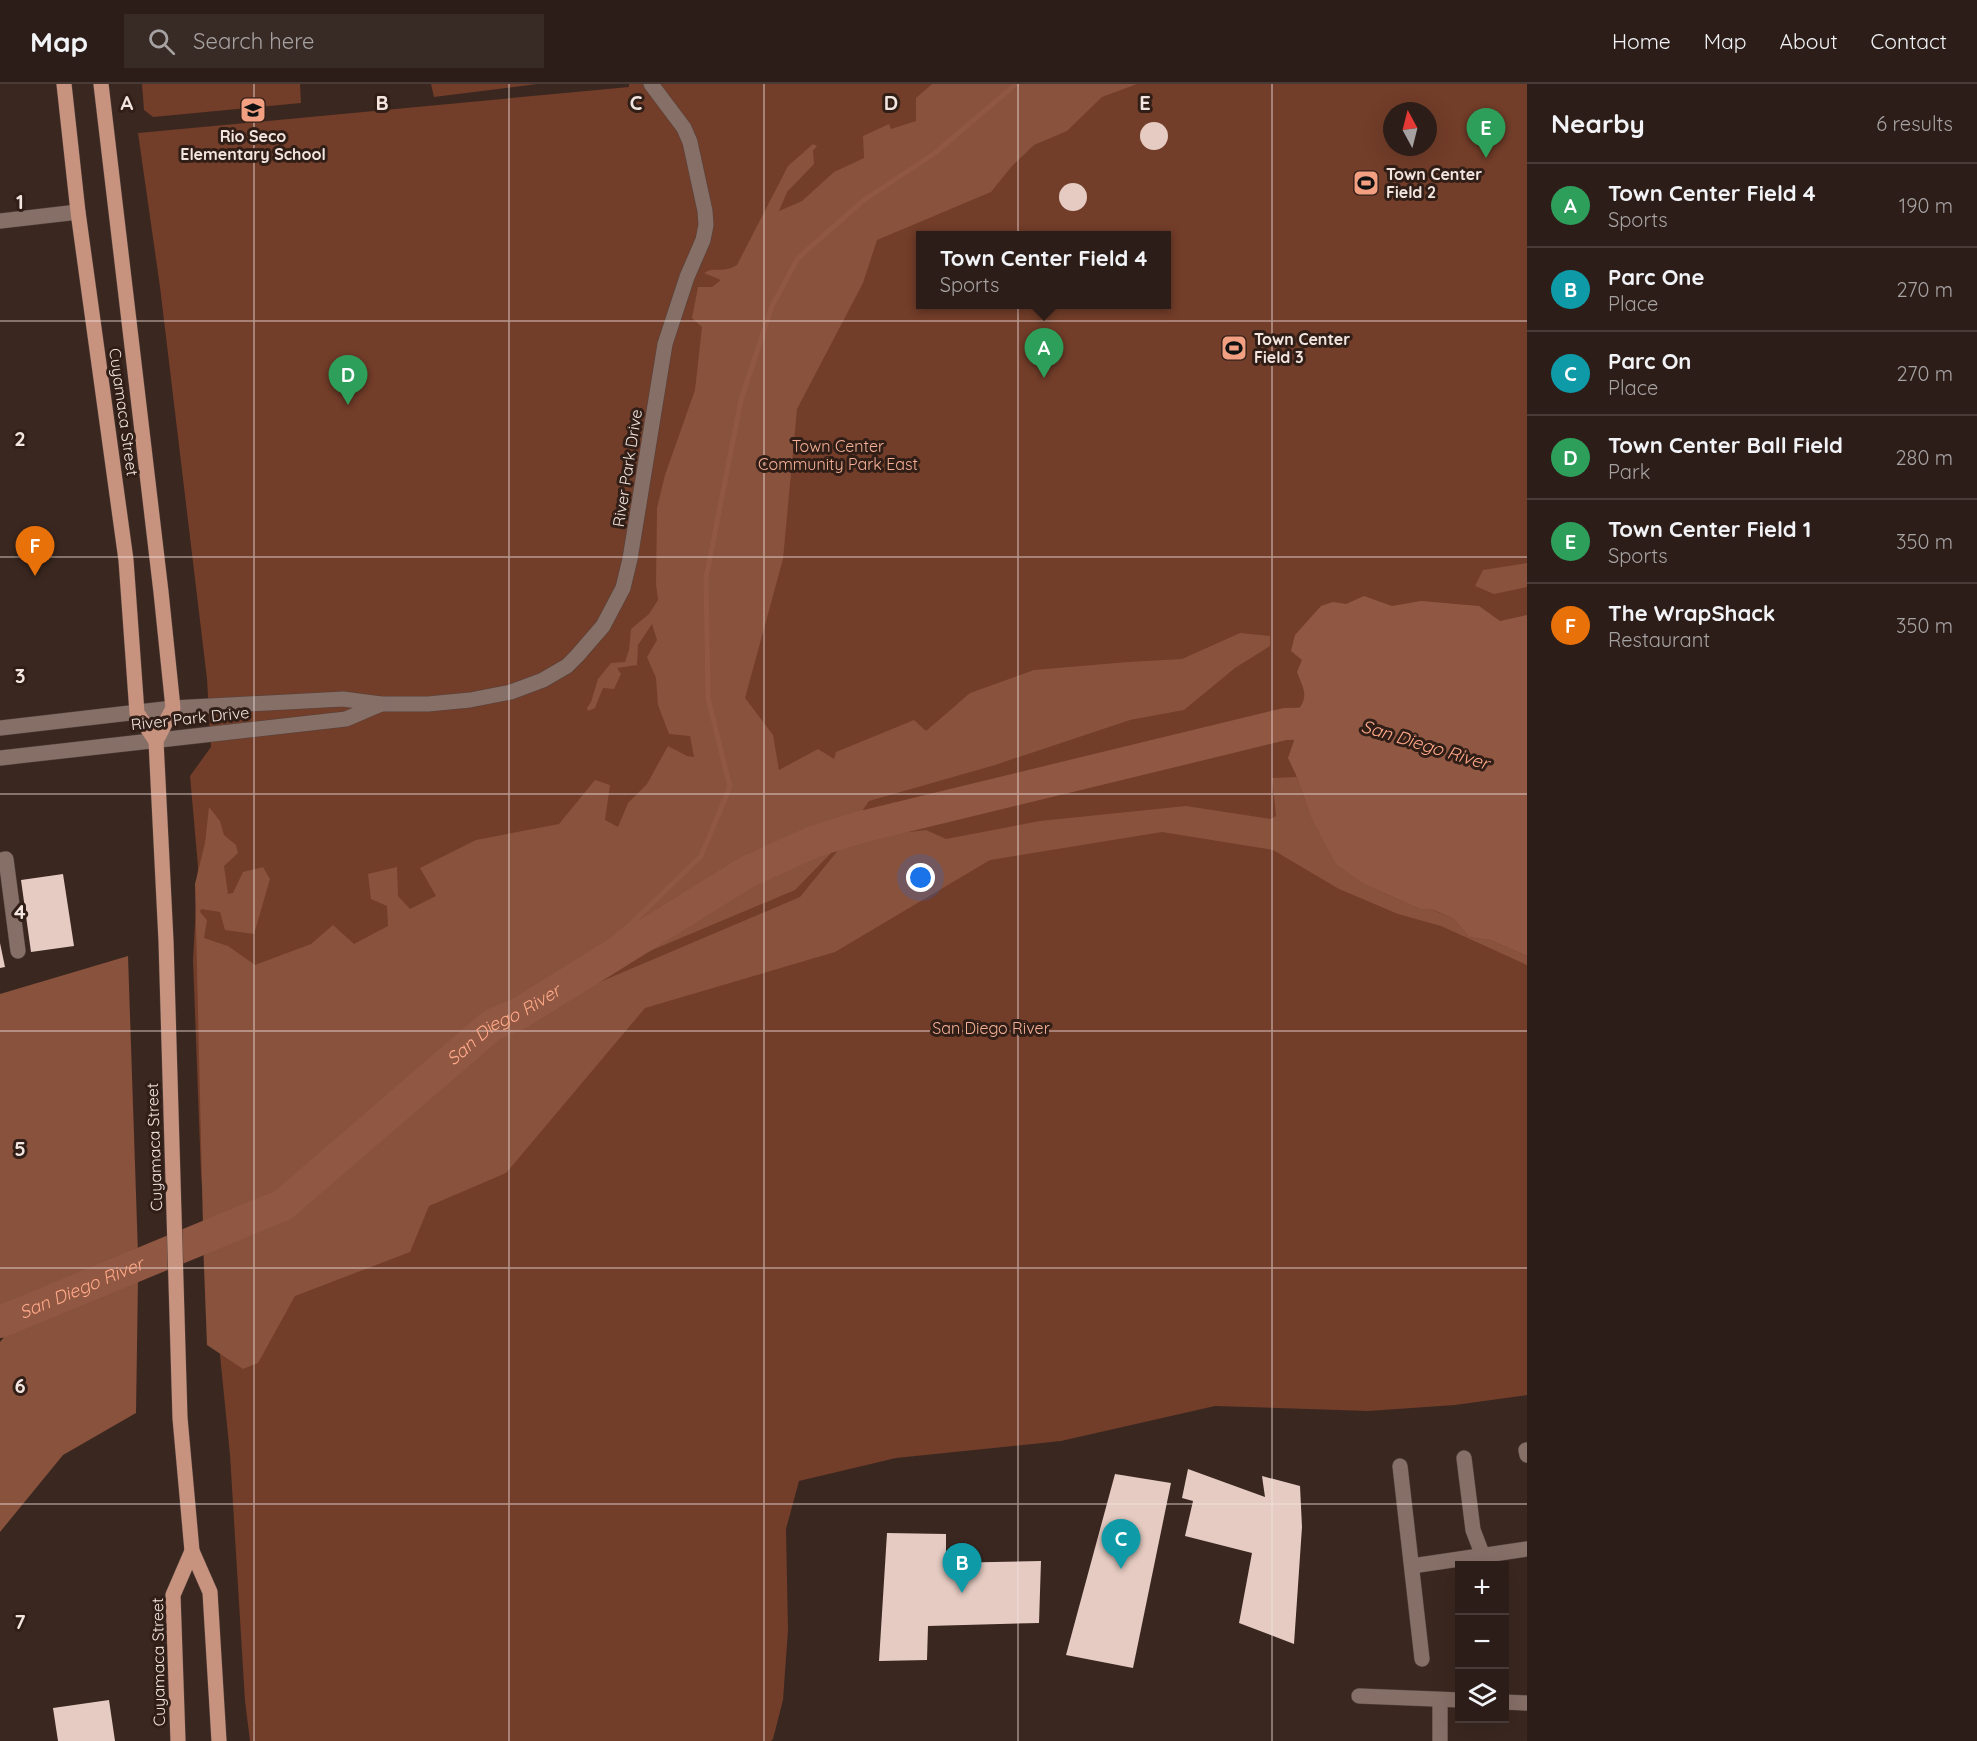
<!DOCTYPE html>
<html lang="en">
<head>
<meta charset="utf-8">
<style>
  :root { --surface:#2c1d18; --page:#382a25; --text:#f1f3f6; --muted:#a6a2a2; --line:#483b37; --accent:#f2a081 }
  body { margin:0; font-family:Quicksand,sans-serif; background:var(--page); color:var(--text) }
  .controls { position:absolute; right:18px; bottom:18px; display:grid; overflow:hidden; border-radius:0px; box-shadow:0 6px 24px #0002 }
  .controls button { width:54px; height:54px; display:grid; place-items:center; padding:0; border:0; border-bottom:2px solid var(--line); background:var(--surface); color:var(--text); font:30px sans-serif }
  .compass { position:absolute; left:1383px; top:18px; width:54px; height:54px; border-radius:50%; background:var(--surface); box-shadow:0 6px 24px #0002; rotate:353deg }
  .you { position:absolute; left:921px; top:794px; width:21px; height:21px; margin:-15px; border:4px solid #fff; border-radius:50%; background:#1a73e8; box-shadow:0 0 0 9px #1a73e833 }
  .badge { display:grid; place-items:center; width:39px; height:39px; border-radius:50%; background:var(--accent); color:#fff; font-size:20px; font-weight:700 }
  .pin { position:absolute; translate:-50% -50px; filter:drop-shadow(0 2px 3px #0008) }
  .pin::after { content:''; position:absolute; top:32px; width:21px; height:18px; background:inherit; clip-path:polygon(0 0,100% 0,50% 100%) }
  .popup { position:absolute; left:916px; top:147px; width:255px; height:78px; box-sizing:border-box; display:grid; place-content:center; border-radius:0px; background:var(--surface); filter:drop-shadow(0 2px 4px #0005); font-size:20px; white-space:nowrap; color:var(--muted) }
  .popup b { font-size:22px; color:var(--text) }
  .popup::after { content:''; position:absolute; left:50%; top:100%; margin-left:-12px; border:12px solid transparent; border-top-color:var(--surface) }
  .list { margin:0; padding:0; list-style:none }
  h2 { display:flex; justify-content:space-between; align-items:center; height:78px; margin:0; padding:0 24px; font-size:26px }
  h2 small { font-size:20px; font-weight:400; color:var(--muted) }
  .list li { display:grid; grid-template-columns:39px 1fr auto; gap:18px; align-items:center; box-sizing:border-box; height:84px; padding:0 24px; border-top:2px solid var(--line) }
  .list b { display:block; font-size:22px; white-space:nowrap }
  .list p { margin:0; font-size:20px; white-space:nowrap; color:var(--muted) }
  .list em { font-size:20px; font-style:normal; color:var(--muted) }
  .icon { flex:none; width:33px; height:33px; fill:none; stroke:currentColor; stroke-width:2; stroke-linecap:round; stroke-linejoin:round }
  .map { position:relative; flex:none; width:1527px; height:1657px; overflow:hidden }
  header { display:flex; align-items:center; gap:36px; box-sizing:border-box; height:84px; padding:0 30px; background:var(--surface); border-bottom:2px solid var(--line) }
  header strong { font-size:28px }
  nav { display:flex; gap:33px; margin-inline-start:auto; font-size:21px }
  .search { width:420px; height:54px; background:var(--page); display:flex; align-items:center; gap:15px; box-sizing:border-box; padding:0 21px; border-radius:0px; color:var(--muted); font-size:22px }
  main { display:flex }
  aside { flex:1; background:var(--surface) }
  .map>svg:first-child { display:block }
  .green { fill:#723d29; fill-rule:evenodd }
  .forest { fill:#89523d }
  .water { fill:#905843 }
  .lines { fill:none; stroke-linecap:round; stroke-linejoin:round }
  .stream { stroke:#905843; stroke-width:5 }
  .river { stroke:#905843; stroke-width:32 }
  .building { fill:#e5cbc2 }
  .minor-casing { stroke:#53433d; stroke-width:16 }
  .major-casing { stroke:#53433d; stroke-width:16 }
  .minor { stroke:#866f67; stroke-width:15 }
  .major { stroke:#c7927e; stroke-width:15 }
  .grid { fill:none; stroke:#f3e6e1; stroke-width:1.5; stroke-opacity:0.55 }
  .labels { text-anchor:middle; stroke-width:6; stroke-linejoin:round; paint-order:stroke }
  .poi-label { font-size:16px; font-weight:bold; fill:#f3e6e1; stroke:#301e17; text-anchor:start }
  .street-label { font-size:16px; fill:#f3e6e1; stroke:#301e17 }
  .park-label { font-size:16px; fill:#f5b096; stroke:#301e17 }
  .water-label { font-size:18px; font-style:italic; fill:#ffa989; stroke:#301e17 }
  .grid-label { font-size:20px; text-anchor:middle; font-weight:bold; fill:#f3e6e1; stroke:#301e17; stroke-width:6; stroke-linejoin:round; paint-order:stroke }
</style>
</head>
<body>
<header>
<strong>Map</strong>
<div class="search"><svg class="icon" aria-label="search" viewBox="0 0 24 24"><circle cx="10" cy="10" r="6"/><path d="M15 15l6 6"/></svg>Search here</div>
<nav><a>Home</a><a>Map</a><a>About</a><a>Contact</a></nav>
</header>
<main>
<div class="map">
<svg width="1527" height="1657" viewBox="0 0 1527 1657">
  <rect width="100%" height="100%" fill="#3a2720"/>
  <g class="green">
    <path d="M142,0H300L301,19L153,33L144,26Z"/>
    <path d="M431,0H537L434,13Z"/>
    <path d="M629,0H1527V1311L1455,1321L1368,1327L1215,1322L1061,1357L896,1374L799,1397L786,1445L788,1546L783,1616L773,1655L771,1657H250L245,1617L230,1371L219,1261L209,1194L201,1090L193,876L198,783L190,692L211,663L207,595L160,203L138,49L629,3ZM1392,27H1428V63H1392ZM921,152H1167V220H921Z"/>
  </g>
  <g class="forest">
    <path d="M932,0H1137L1102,13L1067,47L1034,61L1012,82L991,108L877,156L863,199L797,325L783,475L745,614L773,651L779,686L818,665L834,675L836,668L914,636L926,647L970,609L1034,586L1128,578L1182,575L1240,549L1270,552V562L1235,584L1184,626L1130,636L995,681L869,717L837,763L795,806L486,936L279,1116L203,1142L195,800L205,759L209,723L220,737L224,751L236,761L238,769L224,782L228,810L233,809L243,788L263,783L270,795L254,850L225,846L220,828L201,825L200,828L207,836L204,854L228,862L255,881L311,860L333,841L354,860L388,842L387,822L371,815L368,790L397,783L398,812L410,825L436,812L420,784L476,756L559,740L595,696L610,701L605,736L618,743L628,719L647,700L668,662L687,672L694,673L690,652L669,650L658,621L656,594L647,573L657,556L652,540L638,561L637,581L617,584L621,590L614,605L603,604L595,624L588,627L587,624L591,618L598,595L611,579L625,578L629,566L631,545L649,530L658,516L656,500L657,424L665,391L695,306L702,243L692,234L698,203H712L721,196L704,189C714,182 722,190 737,181L788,82L813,60L817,62L813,67L814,80L787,108L779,127L802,117L834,88L864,74L863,52L889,40L891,45L916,37V14Z"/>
    <path d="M1527,479V503L1494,510L1475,502L1483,486Z"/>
    <path d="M1297,693L1310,731L1366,801L1420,825L1433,826L1454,835L1469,853L1490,856L1527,872V881L1441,842L1398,830L1339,805L1273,766L1162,748L990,776L835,868L645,924L506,1089L429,1122L410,1168L295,1212L258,1279L243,1285L207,1261L203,1157L286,1124L494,943L800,813L844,759L858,754L926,746L946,755L1040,737L1186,722L1271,735L1276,732L1272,694Z"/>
    <path d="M128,872L138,1170L0,1227V910Z"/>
    <path d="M138,1194L136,1329L63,1371L0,1448V1258L7,1250Z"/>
  </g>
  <path class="water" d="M1364,512L1392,522L1421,517L1479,522L1500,537L1527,531V872L1490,856L1469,853L1454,835L1434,826L1420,825L1366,801L1336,780L1310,731L1297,693L1288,674L1298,645L1295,630C1310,612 1304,607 1297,588L1302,576L1291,567L1295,551L1321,522L1333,518L1346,520Z"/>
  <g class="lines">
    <path class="stream" d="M520,929L629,842L701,772L730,703L708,614L706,494L741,316L772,222L798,174L864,116L935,69L1016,0"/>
    <path class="river" id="s1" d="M0,1238L283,1121L492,941L520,929L747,788L813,758L857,744L1285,640L1339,639"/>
  </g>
  <g class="building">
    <circle cx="1154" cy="52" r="14"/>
    <circle cx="1073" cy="113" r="14"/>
    <path d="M63,790L74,862L31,868L21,796Z"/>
    <path d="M0,859L5,883L0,884Z"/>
    <path d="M1188,1385L1265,1413L1262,1392L1300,1402L1302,1443L1294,1560L1239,1539L1252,1469L1185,1452L1193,1417L1182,1414Z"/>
    <path d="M1115,1390L1171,1399L1133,1584L1066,1571Z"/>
    <path d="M887,1449L946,1450V1479L1041,1477L1039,1539L928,1542L927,1576L879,1577Z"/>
    <path d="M109,1616L115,1657H58L53,1624Z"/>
  </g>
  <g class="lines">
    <g class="minor-casing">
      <g id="minor">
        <path d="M0,137L78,128"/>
        <path d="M0,644L173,624L343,615L381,620H428L470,616L511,608L543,596L567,582L577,572L603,542L623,504L630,475L665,260L687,193L703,156L706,141L705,127L690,58L684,44L651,0"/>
        <path d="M0,674L346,635L381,620"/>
        <path d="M0,776L6,775L18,867"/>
        <path d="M1526,1366L1527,1371"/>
        <path d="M1464,1374L1473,1446L1483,1472"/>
        <path d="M1400,1382L1422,1575"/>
        <path d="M1412,1482L1527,1465"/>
        <path d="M1359,1612L1460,1616"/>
        <path d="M1440,1616V1657"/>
        <path d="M1504,1618L1527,1619"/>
      </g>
    </g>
    <g class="major-casing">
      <g id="major">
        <path d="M64,0L78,128L126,476L137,629L156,657"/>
        <path d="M101,0L161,508L173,624L156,657L166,857L180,1334L192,1467L210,1508L219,1657"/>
        <path d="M178,1657L173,1511L192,1467"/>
      </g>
    </g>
    <use href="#minor" class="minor"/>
    <use href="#major" class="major"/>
  </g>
  <path class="grid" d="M254,0V1657M509,0V1657M764,0V1657M1018,0V1657M1272,0V1657M0,237H1527M0,473H1527M0,710H1527M0,947H1527M0,1184H1527M0,1420H1527"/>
  <defs>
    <g id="school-square" transform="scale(1.35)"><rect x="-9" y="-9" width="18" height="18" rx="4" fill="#f2a081" stroke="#301e17"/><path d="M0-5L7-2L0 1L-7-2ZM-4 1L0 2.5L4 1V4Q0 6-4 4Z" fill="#111"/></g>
    <g id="stadium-square" transform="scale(1.35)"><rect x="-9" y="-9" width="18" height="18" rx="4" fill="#f2a081" stroke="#301e17"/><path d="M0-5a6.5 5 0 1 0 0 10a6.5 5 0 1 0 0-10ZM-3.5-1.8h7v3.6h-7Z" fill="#111"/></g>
  </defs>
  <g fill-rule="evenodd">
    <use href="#school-square" x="253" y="26"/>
    <use href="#stadium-square" x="1366" y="99"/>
    <use href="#stadium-square" x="1234" y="264"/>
  </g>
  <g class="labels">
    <g class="poi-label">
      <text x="253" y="58" text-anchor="middle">Rio Seco<tspan x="253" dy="18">Elementary School</tspan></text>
      <text x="1386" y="96">Town Center<tspan x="1386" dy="18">Field 2</tspan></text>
      <text x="1254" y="261">Town Center<tspan x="1254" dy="18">Field 3</tspan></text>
    </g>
    <g class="street-label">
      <text transform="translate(124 328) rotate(82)" y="6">Cuyamaca Street</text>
      <text transform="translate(627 384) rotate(-81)" y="6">River Park Drive</text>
      <text transform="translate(190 634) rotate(-6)" y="6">River Park Drive</text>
      <text transform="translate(154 1063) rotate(-92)" y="6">Cuyamaca Street</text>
      <text transform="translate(158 1578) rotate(-91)" y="6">Cuyamaca Street</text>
    </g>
    <g class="park-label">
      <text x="838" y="368">Town Center<tspan x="838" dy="18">Community Park East</tspan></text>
      <text x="991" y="950">San Diego River</text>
    </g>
    <g class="water-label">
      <text transform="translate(1425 661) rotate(17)" y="6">San Diego River</text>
      <text dy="6" stroke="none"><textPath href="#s1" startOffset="592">San Diego River</textPath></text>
      <text dy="6" stroke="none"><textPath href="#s1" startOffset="88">San Diego River</textPath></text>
    </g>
  </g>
  <g class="grid-label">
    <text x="127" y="26">A</text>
    <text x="382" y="26">B</text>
    <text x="636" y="26">C</text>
    <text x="891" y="26">D</text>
    <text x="1145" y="26">E</text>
    <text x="20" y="125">1</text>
    <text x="20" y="362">2</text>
    <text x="20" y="599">3</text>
    <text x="20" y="835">4</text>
    <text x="20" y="1072">5</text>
    <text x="20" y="1309">6</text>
    <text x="20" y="1545">7</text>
  </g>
</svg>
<div class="controls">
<button>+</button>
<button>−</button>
<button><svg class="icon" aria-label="layers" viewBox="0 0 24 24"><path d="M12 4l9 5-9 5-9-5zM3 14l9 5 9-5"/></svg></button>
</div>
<svg class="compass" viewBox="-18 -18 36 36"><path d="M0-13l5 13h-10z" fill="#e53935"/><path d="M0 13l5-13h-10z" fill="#a6a2a2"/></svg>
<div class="you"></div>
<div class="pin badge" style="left:1044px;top:294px;background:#2e9e5b">A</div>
<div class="popup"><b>Town Center Field 4</b>Sports</div>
<div class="pin badge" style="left:962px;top:1509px;background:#0f9aa8">B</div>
<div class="pin badge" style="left:1121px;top:1485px;background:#0f9aa8">C</div>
<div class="pin badge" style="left:348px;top:321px;background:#2e9e5b">D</div>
<div class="pin badge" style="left:1486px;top:74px;background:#2e9e5b">E</div>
<div class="pin badge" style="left:35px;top:492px;background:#e8710a">F</div>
</div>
<aside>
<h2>Nearby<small>6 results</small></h2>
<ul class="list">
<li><span class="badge" style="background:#2e9e5b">A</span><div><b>Town Center Field 4</b><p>Sports</p></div><em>190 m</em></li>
<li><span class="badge" style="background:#0f9aa8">B</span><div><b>Parc One</b><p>Place</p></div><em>270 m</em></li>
<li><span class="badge" style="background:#0f9aa8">C</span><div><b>Parc On</b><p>Place</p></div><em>270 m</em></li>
<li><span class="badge" style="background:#2e9e5b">D</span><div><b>Town Center Ball Field</b><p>Park</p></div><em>280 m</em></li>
<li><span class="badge" style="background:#2e9e5b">E</span><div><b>Town Center Field 1</b><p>Sports</p></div><em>350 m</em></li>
<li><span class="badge" style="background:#e8710a">F</span><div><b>The WrapShack</b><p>Restaurant</p></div><em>350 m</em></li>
</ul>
</aside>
</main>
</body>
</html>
